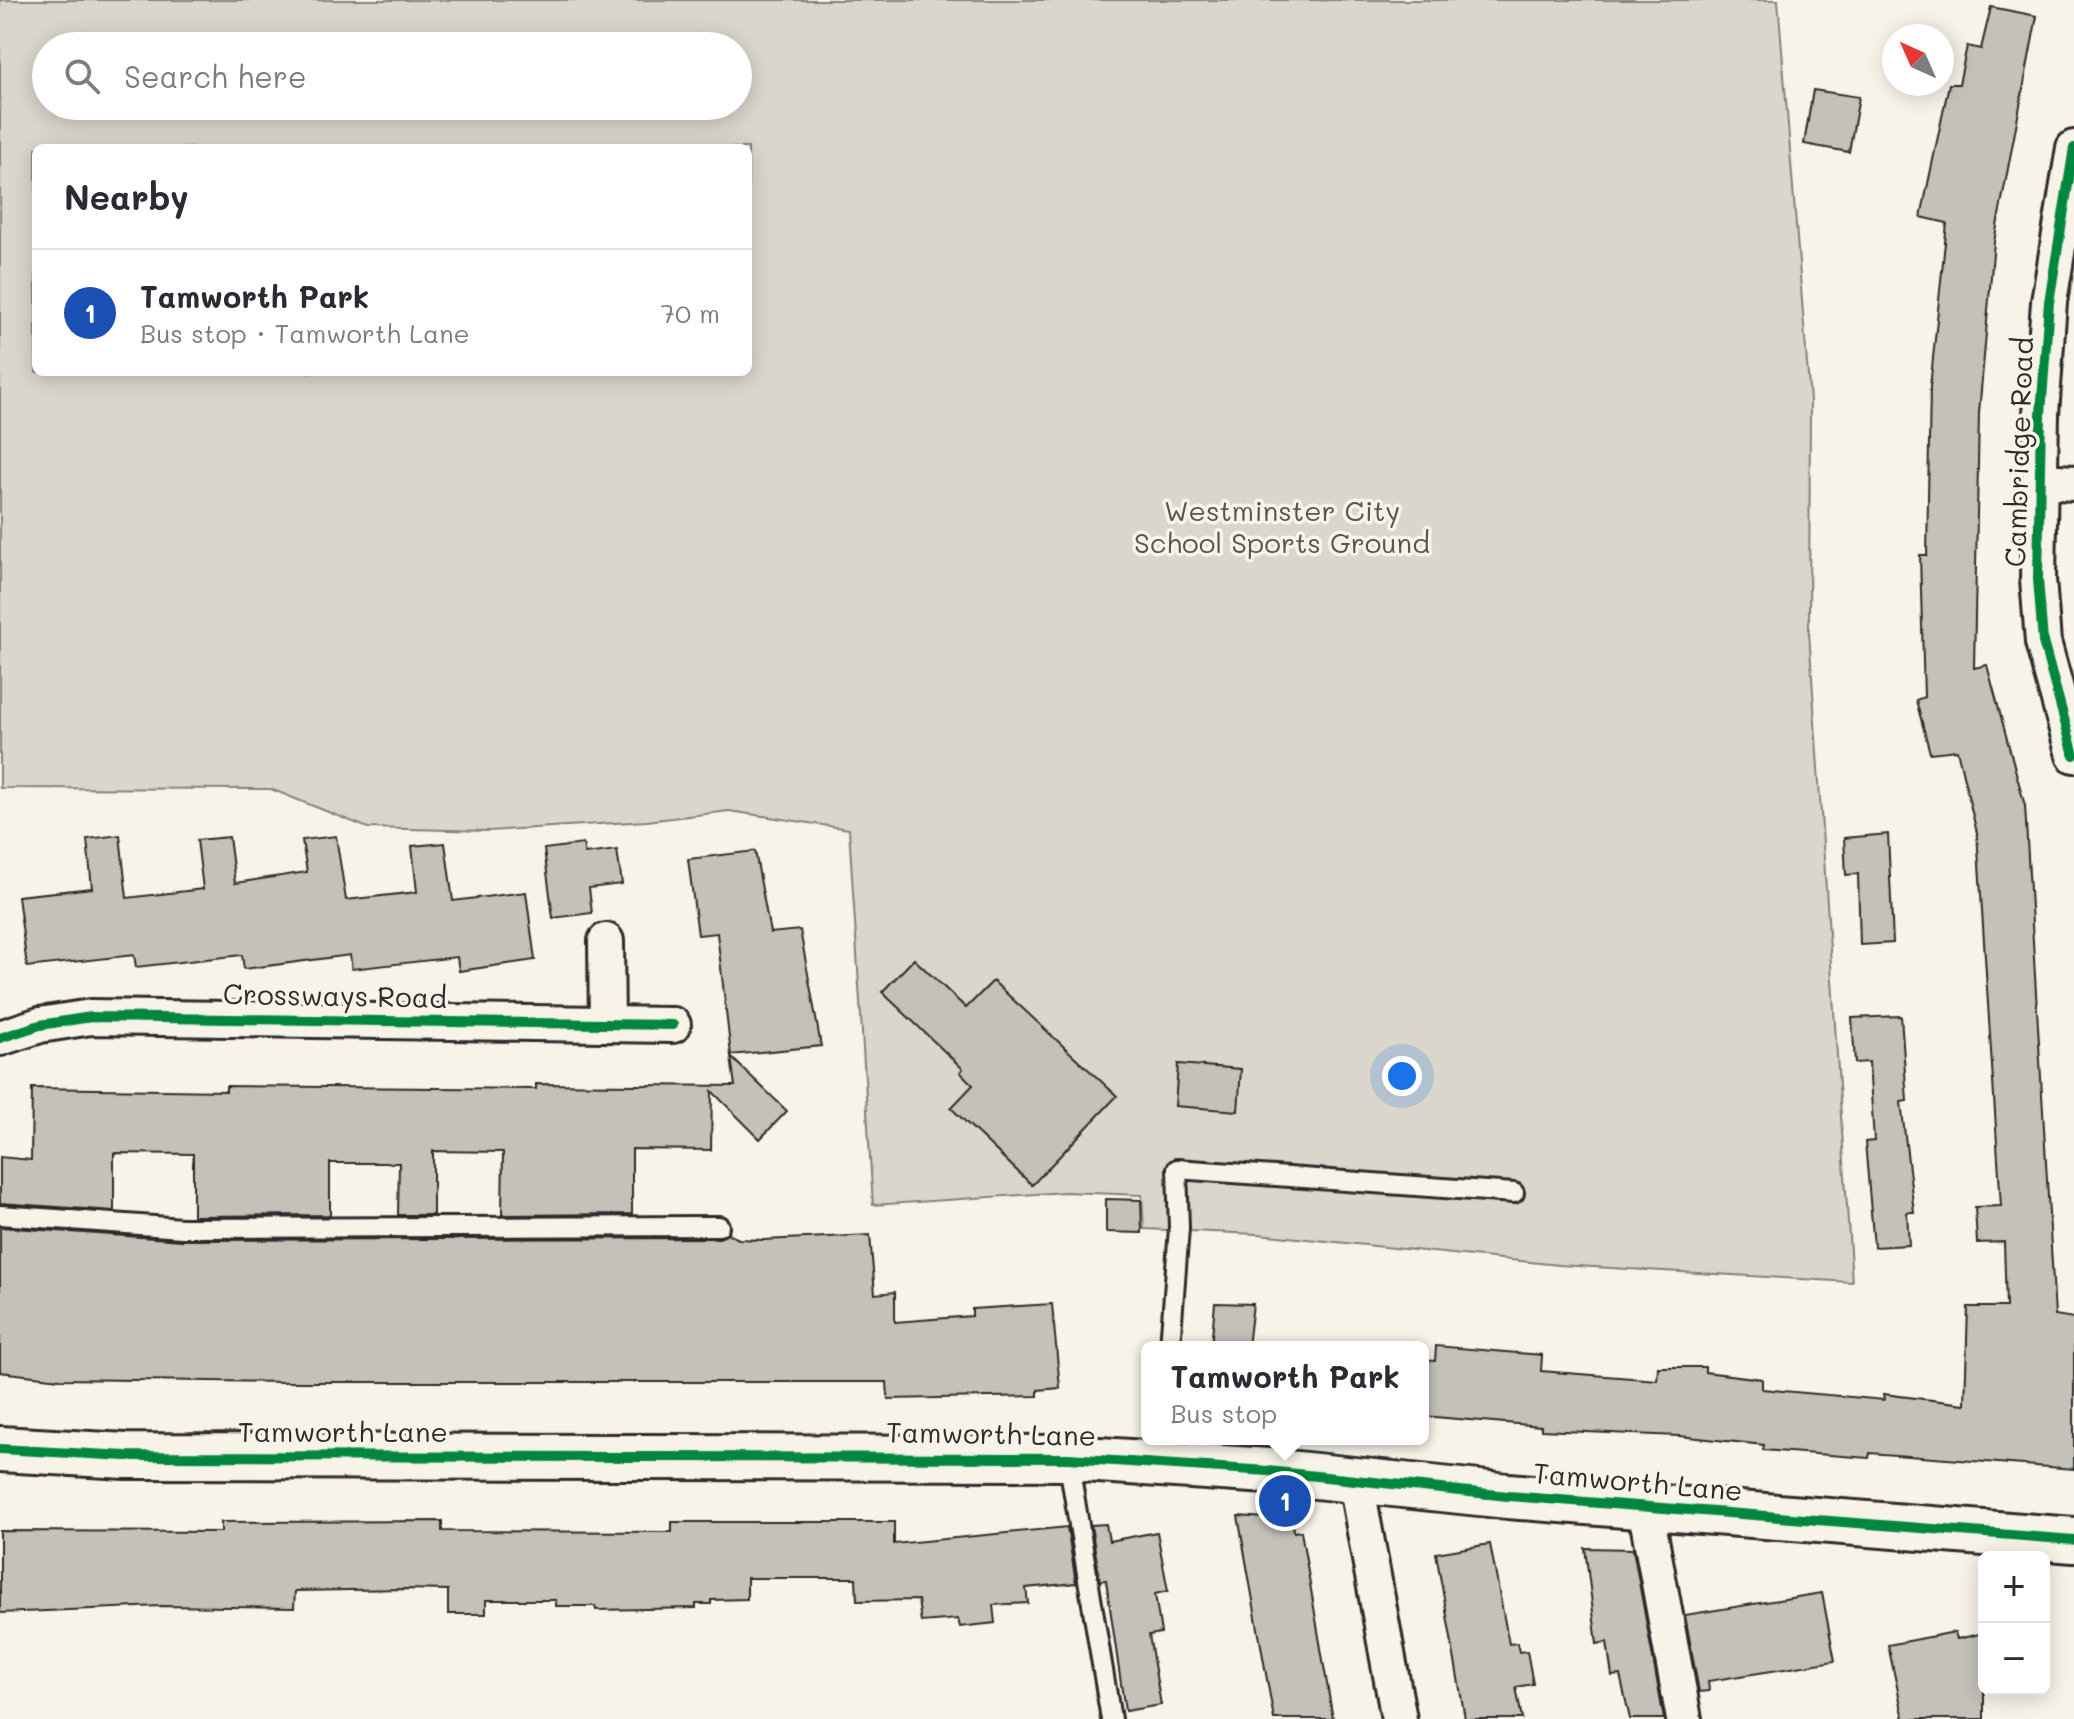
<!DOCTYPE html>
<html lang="en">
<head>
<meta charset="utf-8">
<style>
  :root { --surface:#fff; --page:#f7f7f7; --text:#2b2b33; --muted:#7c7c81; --line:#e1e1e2; --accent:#b45309 }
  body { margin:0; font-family:Mali,sans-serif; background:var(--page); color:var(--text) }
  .controls { position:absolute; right:24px; bottom:24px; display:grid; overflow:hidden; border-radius:12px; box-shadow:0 4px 20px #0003 }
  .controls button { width:72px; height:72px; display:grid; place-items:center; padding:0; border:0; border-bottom:2px solid var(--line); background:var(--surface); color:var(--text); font:40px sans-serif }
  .compass { position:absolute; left:1882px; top:24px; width:72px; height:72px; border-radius:50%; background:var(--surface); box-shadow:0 4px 20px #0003; rotate:315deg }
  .you { position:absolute; left:1402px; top:1076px; width:28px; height:28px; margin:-20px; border:6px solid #fff; border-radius:50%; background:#1a73e8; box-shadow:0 0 0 12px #1a73e833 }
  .badge { display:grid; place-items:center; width:52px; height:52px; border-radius:50%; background:var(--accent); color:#fff; font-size:26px; font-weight:700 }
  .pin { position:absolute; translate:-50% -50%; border:4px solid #fff; box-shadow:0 2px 8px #0006 }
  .popup { position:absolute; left:1141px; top:1341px; width:288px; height:104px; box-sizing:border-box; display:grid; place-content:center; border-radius:12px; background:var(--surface); filter:drop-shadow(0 2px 6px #0005); font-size:26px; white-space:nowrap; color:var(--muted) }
  .popup b { font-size:30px; color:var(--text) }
  .popup::after { content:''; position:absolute; left:50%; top:100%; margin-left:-16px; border:16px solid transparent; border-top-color:var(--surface) }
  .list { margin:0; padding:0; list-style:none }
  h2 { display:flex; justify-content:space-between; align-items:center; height:104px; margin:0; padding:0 32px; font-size:34px }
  h2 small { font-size:26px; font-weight:400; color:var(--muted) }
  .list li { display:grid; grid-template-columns:52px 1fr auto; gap:24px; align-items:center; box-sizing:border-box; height:128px; padding:0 32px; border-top:2px solid var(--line) }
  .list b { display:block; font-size:30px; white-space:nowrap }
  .list p { margin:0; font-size:26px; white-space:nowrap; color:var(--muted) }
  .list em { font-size:26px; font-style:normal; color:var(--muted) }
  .icon { flex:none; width:44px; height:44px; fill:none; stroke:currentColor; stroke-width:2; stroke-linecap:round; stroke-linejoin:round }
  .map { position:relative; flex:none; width:2074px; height:1719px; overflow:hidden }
  .search { position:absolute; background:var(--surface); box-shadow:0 4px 20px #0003; left:32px; top:32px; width:720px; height:88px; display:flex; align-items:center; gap:20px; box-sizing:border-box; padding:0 28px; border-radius:44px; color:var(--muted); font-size:30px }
  .panel { position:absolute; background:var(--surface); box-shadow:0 4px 20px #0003; left:32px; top:144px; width:720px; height:232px; border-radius:12px }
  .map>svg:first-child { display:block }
  .green { fill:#dad6cc; stroke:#82807c; stroke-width:2; fill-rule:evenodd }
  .building { fill:#c4c1b9; stroke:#2b2b2b; stroke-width:2 }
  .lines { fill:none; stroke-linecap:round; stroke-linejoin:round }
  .lane-casing { stroke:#2b2b2b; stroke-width:24 }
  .street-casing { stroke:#2b2b2b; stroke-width:40 }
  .secondary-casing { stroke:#2b2b2b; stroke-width:50 }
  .lane { stroke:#f7f3e8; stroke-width:18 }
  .street { stroke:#f7f3e8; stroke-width:34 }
  .secondary { stroke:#f7f3e8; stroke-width:44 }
  .cycleway-casing { stroke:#f7f3e8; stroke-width:15 }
  .cycleway { stroke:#00873e; stroke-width:10 }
  .labels { text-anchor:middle; stroke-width:7; stroke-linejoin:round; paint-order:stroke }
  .street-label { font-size:28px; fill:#2b2b2b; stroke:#f7f3e8 }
  .park-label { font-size:28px; fill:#575653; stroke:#f7f3e8 }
</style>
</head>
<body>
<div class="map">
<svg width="2074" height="1719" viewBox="0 0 2074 1719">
  <rect width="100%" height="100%" fill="#f7f3e8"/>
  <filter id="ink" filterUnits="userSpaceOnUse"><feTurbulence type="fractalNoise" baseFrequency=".0125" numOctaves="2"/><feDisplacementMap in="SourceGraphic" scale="16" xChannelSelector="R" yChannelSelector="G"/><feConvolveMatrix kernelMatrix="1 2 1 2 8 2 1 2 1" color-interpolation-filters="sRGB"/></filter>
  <g filter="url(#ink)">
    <path class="green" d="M0,0H1778L1810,401L1809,632L1852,1282L1559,1265L1258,1234L1144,1229L1142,1195L1065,1192L873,1205L849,829L729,811L647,821L489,831L368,828L271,789L0,788ZM46,46H738V106H46ZM36,148H748V372H36Z"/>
    <g class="building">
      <path d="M1991,7L2037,16L1994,242L1979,413L1974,668L1987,665L2025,806L2055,1315L2074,1318V1469L1870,1453L1869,1458L1763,1450L1764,1445L1679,1436L1541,1430V1426L1423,1416V1360L1435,1361L1436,1346L1542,1355L1541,1371L1657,1380L1658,1367H1705V1372L1762,1379V1389L1884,1400L1883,1394L1965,1404L1968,1307H2006L2004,1242L1977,1243L1975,1207L2001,1206L1977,833L1957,750L1930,753L1916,700L1924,697L1920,555H1927L1930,387L1947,223L1921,217L1949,84H1959L1967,46L1981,49Z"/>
      <path d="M1813,90L1859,97L1849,152L1804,144Z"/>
      <path d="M1888,834L1893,943L1860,945L1858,874L1846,875L1844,838Z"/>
      <path d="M120,835L127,898L203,889L197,840L229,837L235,883L307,872L302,840L336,836L346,900L417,892L412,846L445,843L453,901L526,892L535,960L459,971L457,957L352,969L350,955L244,969L242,955L136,967L134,955L27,967L18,896L92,888L87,839Z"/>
      <path d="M583,844L585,854L617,850L622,884L589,888L592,913L553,918L544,849Z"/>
      <path d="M755,851L770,933L800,930L821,1046L731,1055L717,933L698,935L688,859Z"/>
      <path d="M914,959L966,1008L993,981L1117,1096L1032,1185L951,1108L973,1085L960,1072L963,1069L882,992Z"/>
      <path d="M1901,1016L1907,1101L1901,1102L1914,1212H1907L1909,1245L1874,1247L1865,1142L1874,1141L1869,1062L1855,1063L1852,1018Z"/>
      <path d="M731,1057L787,1111L760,1139L712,1091L711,1150L632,1149V1214L502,1215L503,1152L433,1151V1215H398L399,1163H330V1215L193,1216V1154L114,1153V1211L0,1203V1157L31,1160L32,1088L226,1091V1086L536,1089V1084L735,1086Z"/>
      <path d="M1178,1064L1241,1069L1238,1111L1175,1106Z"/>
      <path d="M1106,1199L1141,1200L1142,1233L1106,1232Z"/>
      <path d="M0,1227L182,1240L719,1238L728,1234L739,1239L763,1240L870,1235L875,1294L895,1292V1322L972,1316V1309L1052,1304L1060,1388L1038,1390V1396L888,1399L887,1382H289L60,1379L0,1372Z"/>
      <path d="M1215,1303L1253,1304L1248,1347H1211Z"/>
      <path d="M1238,1516L1293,1520L1294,1532L1301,1531L1333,1719H1274Z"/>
      <path d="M442,1521V1531L672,1532V1522H894V1544L1067,1527L1076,1583L1026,1588L1028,1603L993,1605L995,1623L960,1627L958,1619L921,1622L918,1600L857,1601L856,1578H747V1599L711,1600V1604H696V1608L596,1610L595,1606H556V1600H486V1614H448V1590L404,1589L295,1591L294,1608L161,1606L0,1613V1531L221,1532V1522Z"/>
      <path d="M1106,1524L1109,1541L1157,1532L1168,1591L1155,1594L1161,1633L1149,1635L1161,1705L1125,1711L1106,1580L1100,1581L1091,1525Z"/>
      <path d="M1490,1544L1509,1644L1517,1643L1519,1652L1527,1651L1533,1684L1516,1687L1522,1719H1465L1462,1701L1436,1553Z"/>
      <path d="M1585,1548L1633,1549L1664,1719H1630L1620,1675L1612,1676L1607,1642L1597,1644Z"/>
      <path d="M1822,1593L1835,1661L1708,1681L1709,1691L1699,1692L1685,1615Z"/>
      <path d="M1955,1632L1957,1639L1984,1633V1719H1904L1888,1645Z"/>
    </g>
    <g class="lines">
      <g class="lane-casing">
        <g id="lane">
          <path d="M0,1215L182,1228L719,1226"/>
          <path d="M1170,1347L1179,1228L1177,1169L1514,1193"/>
          <path d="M1068,1458L1111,1719"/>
        </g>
      </g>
      <g class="street-casing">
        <g id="street">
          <path d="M2074,148L2049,302L2041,414L2038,579L2043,642L2074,755"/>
          <path d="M2042,481L2074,483"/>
          <path d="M606,941L607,1024"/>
          <path d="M0,1038L40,1025L91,1017L673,1025"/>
          <path d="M1356,1482L1399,1719"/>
          <path d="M1645,1506L1684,1719"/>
        </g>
      </g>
      <g class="secondary-casing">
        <path id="secondary" d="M0,1449L126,1456L1068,1458L1268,1471L1508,1496L2074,1540"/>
      </g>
      <use href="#lane" class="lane"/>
      <use href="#street" class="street"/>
      <use href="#secondary" class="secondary"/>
      <g class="cycleway-casing">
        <g id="cycleway">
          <path d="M2074,148L2049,302L2041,414L2038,579L2043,642L2074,755"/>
          <path d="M0,1038L40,1025L91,1017L673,1025"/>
          <path d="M0,1449L126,1456L1068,1458L1268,1471L1508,1496L2074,1540"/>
        </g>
      </g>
      <use href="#cycleway" class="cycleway"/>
    </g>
  </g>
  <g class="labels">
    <g class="street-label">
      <text transform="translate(2019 452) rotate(-88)" y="10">Cambridge Road</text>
      <text transform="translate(335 996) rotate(1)" y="10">Crossways Road</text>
      <text x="343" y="1442">Tamworth Lane</text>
      <text transform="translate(991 1434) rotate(1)" y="10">Tamworth Lane</text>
      <text transform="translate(1638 1482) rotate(5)" y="10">Tamworth Lane</text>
    </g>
    <g class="park-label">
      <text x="1282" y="521">Westminster City<tspan x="1282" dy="32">School Sports Ground</tspan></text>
    </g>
  </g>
</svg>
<div class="controls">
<button>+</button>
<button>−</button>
</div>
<svg class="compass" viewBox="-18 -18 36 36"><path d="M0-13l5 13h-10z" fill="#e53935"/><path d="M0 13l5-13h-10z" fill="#7c7c81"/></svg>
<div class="you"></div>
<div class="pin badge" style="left:1285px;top:1501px;background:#1a4fb4">1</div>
<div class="popup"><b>Tamworth Park</b>Bus stop</div>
<div class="search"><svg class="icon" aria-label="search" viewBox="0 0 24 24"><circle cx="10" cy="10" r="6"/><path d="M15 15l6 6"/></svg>Search here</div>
<section class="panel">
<h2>Nearby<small></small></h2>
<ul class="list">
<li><span class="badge" style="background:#1a4fb4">1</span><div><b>Tamworth Park</b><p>Bus stop · Tamworth Lane</p></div><em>70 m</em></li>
</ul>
</section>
</div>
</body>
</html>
